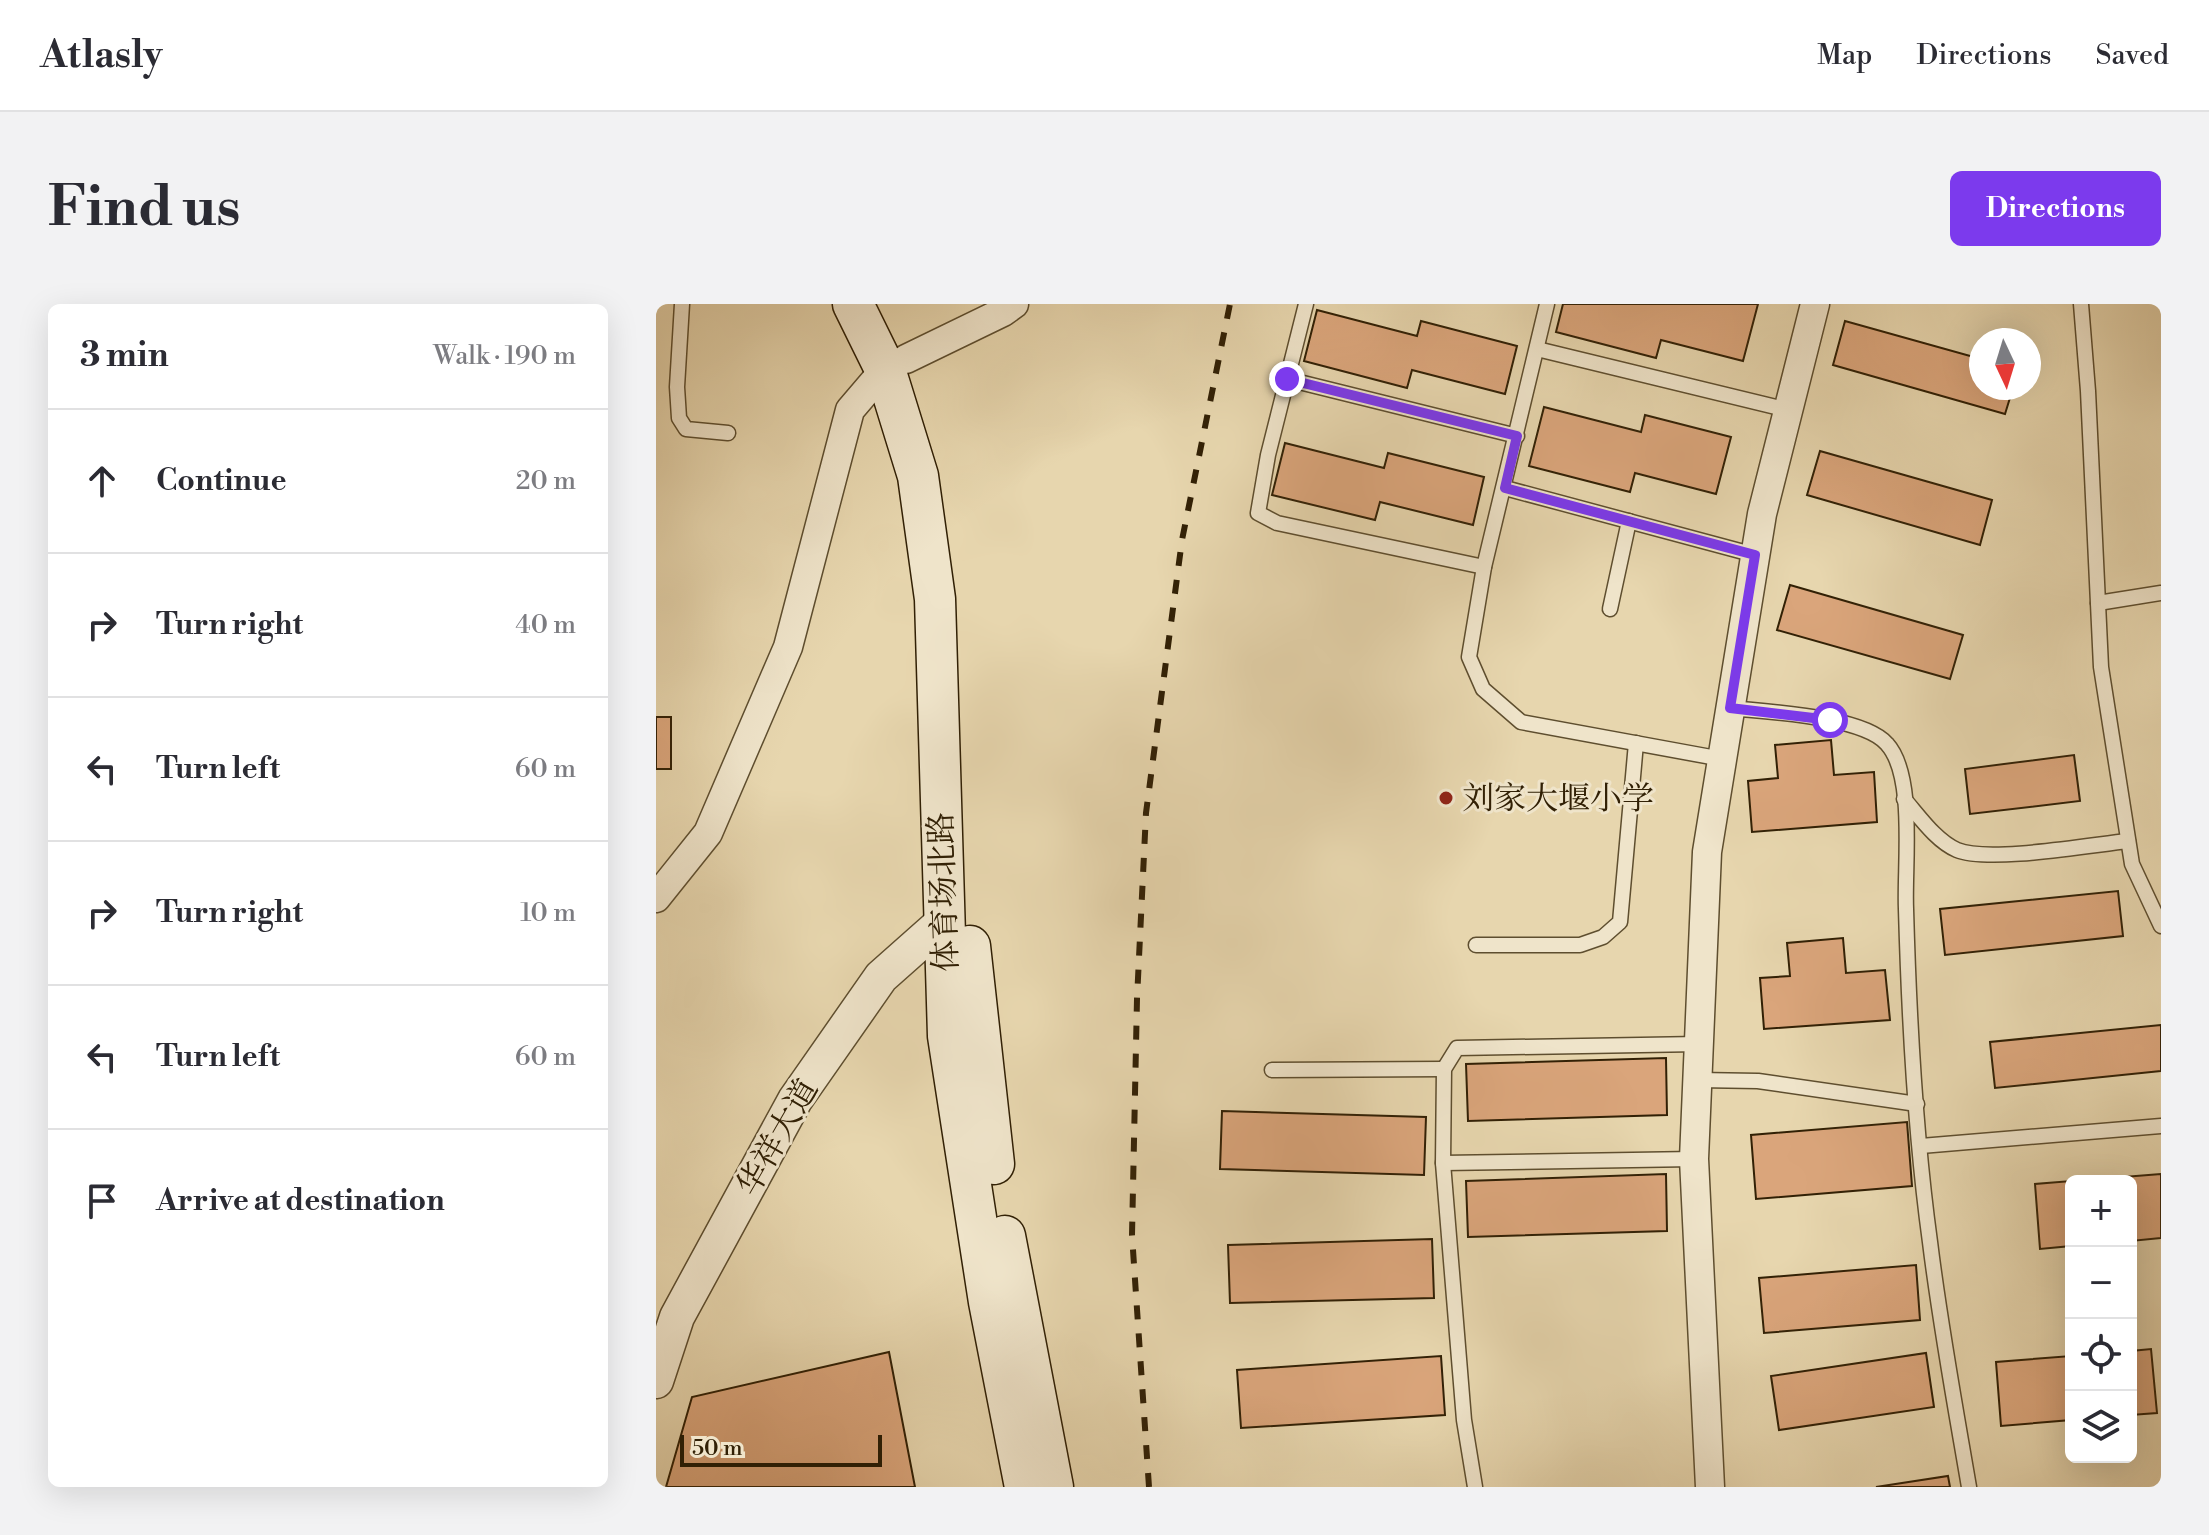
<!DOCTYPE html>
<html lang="en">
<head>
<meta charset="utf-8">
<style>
  :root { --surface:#fff; --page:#f2f2f3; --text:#2b2b33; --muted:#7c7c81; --line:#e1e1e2; --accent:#7c3aed }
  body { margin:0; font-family:"Libre Bodoni","Noto Serif SC",serif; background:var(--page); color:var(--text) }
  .controls { position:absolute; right:24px; bottom:24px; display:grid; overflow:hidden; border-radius:12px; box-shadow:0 8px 32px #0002 }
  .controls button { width:72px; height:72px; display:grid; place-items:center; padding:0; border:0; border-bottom:2px solid var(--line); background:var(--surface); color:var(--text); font:40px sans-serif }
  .compass { position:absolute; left:1313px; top:24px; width:72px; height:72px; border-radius:50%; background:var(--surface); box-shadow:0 8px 32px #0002; rotate:176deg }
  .scale { position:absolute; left:24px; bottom:20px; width:202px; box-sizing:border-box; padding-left:8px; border:4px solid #312005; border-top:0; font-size:22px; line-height:28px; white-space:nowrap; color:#312005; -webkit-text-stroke:6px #efe4ca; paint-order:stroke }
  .stop { position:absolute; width:24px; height:24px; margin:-18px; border:6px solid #7c3aed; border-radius:50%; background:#fff }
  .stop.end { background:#7c3aed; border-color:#fff; box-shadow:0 2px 8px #0008 }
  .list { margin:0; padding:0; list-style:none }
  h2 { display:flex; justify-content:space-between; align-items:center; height:104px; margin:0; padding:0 32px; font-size:34px }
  h2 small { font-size:26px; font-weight:400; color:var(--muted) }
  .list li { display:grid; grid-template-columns:52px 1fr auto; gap:24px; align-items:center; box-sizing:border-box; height:144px; padding:0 32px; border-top:2px solid var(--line) }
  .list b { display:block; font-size:30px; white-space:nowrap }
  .list em { font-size:26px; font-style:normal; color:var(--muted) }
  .icon { flex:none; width:44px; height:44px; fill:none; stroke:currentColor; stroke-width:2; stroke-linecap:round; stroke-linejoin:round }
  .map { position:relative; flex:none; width:1505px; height:1183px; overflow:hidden; border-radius:12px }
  header { display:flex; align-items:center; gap:48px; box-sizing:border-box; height:112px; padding:0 40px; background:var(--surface); border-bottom:2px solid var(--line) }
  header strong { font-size:38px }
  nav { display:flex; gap:44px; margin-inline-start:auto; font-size:28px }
  .intro { display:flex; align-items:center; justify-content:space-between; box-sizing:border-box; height:192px; padding:0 48px }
  h1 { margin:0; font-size:56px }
  .button { padding:20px 36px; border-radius:12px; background:var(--accent); color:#fff; font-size:28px; font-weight:700 }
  main { display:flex; gap:48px; padding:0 48px }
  aside { flex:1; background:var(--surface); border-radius:12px; box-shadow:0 8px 32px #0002 }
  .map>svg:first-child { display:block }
  .building { fill:#daa57b; stroke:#312005; stroke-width:2 }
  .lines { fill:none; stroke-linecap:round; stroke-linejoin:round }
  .service-casing { stroke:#5e4e2f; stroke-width:17 }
  .minor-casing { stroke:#5e4e2f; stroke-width:31 }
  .tertiary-casing { stroke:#5e4e2f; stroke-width:37 }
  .secondary-casing { stroke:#312005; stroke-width:43 }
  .service { stroke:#efe4ca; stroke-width:14 }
  .minor { stroke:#efe4ca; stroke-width:28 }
  .tertiary { stroke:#efe4ca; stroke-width:34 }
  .secondary { stroke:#efe4ca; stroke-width:40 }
  .rail { stroke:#312005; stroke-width:6; stroke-dasharray:14 14; stroke-linecap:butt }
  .route { stroke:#7c3aed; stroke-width:10 }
  .poi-dot { fill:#8f2418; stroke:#efe4ca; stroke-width:3 }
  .labels { text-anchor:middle; stroke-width:6; stroke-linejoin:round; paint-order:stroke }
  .poi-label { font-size:32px; fill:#312005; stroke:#efe4ca; text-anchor:start }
  .street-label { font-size:32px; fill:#312005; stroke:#efe4ca }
</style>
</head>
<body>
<header>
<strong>Atlasly</strong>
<nav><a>Map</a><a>Directions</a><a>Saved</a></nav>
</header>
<div class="intro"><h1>Find us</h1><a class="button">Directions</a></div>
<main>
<aside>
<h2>3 min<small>Walk · 190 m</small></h2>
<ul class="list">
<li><svg class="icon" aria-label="ahead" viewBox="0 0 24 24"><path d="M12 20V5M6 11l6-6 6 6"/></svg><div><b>Continue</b></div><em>20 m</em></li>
<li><svg class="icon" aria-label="right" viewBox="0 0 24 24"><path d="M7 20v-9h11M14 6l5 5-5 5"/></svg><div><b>Turn right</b></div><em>40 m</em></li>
<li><svg class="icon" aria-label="left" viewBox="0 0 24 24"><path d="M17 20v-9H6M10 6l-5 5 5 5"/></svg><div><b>Turn left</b></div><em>60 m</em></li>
<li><svg class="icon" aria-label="right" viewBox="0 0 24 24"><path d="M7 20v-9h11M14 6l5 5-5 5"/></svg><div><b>Turn right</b></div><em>10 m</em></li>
<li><svg class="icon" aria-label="left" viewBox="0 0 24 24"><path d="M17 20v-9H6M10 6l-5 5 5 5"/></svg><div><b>Turn left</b></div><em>60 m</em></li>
<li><svg class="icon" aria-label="arrive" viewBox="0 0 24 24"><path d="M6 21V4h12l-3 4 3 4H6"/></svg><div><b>Arrive at destination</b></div></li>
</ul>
</aside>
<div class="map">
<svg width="1505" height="1183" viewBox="0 0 1505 1183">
  <rect width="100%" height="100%" fill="#e7d6ae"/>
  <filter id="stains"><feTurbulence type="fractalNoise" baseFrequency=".0025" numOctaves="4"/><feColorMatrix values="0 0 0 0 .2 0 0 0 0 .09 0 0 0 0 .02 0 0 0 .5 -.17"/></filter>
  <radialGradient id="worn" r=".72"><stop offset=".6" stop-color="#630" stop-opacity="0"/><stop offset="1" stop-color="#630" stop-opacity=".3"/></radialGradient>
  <g class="building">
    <path d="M907,0H1102L1087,57L1005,36L1000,54L900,28Z"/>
    <path d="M661,6L761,32L765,17L861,42L849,90L756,66L751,84L648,57Z"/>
    <path d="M1189,17L1325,55V84H1357L1349,110L1177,61Z"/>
    <path d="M888,103L985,128L989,111L1075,133L1060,190L979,169L974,188L873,162Z"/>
    <path d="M629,139L728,164L732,149L828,173L817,221L724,198L719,216L616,191Z"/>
    <path d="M1164,147L1336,196L1324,241L1151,191Z"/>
    <path d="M1134,281L1307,331L1294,375L1121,326Z"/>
    <rect x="0" y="413" width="15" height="52"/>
    <path d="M1175,436L1178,471L1218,468L1221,518L1096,528L1092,477L1122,474L1119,441Z"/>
    <path d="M1418,451L1424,497L1314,510L1309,465Z"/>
    <path d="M1462,587L1467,632L1289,651L1284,605Z"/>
    <path d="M1187,634L1190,669L1229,666L1234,716L1108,725L1104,674L1134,672L1131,639Z"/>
    <path d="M1505,721V767L1339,784L1334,738Z"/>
    <path d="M1010,754L1011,811L812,817L810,760Z"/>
    <path d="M566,807L770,813L768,871L564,865Z"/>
    <path d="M1251,818L1256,882L1100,895L1095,831Z"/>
    <path d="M1010,870L1011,927L812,933L810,877Z"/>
    <path d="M1505,870V934L1475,937V877H1417Z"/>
    <path d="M1415,877V942L1384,945L1379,880Z"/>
    <path d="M776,935L778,994L574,999L572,941Z"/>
    <path d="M1260,961L1264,1016L1108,1029L1103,974Z"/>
    <path d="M1495,1045L1501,1109L1475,1111V1047Z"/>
    <path d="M233,1048L259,1183H10L36,1093Z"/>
    <path d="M1270,1049L1278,1103L1123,1126L1115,1072Z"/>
    <path d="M785,1052L789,1111L585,1124L581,1066Z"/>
    <path d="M1415,1052V1116L1345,1122L1340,1058Z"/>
    <path d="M1292,1172L1294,1183H1220Z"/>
  </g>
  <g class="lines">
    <g class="service-casing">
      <g id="service">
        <path d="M26,0L21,83L23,114L30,125L72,129"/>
        <path d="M650,0L612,151L602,209L621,219L828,263"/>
        <path d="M891,0L828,263L813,353L827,385L865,418L1066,455"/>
        <path d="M1425,0L1432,87L1445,363L1476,560L1505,622"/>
        <path d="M881,45L1132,106"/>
        <path d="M631,75L861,132"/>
        <path d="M849,184L1099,251"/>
        <path d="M1442,299L1505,289"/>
        <path d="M954,305L973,217"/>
        <path d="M1074,404C1111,408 1207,412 1231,440C1260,472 1248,563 1250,605C1253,715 1259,829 1274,938C1284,1020 1299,1101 1313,1183"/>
        <path d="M1248,495C1263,512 1280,537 1301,546C1333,559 1434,541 1472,537"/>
        <path d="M820,641H924L947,633L964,618L980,439"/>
        <path d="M616,766L788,765"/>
        <path d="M1042,776L1102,777L1261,800"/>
        <path d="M1265,842L1505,822"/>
        <path d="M787,859L1038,855"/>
        <path d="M819,1183L808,1116L787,859L788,765L801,744L1043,740"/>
      </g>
    </g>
    <g class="minor-casing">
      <g id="minor">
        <path d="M250,55L347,8L358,0"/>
        <path d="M0,594L52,529L132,343L194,106L229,65"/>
        <path d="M1054,1183L1038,855L1051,548L1106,210L1159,0"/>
      </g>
    </g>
    <g class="tertiary-casing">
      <path id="tertiary" d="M0,1077L21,1013L139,796L225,673L287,618"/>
    </g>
    <g class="secondary-casing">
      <g id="secondary">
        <path d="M197,0L229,65L262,172L279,295L292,732L333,998L369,1183"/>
        <path d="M314,642L338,860"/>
        <path d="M349,932L397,1183"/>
      </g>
    </g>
    <use href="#service" class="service"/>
    <use href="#minor" class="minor"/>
    <use href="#tertiary" class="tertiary"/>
    <use href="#secondary" class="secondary"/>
    <path class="rail" d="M493,1183L476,931L481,695L490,509L526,236L574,0"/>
  </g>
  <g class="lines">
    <path class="route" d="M631,75L861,132L849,184L1099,251L1074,404L1174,416"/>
  </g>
  <circle class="poi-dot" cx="790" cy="494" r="8"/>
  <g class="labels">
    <g class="poi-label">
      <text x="806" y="505">刘家大堰小学</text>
    </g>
    <g class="street-label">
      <text transform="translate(287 588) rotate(-92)" y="11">体育场北路</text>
      <text transform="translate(121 833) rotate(-60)" y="11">华祥大道</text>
    </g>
  </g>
  <rect width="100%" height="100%" filter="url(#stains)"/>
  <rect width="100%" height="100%" fill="url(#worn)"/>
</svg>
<div class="controls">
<button>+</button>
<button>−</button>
<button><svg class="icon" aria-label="locate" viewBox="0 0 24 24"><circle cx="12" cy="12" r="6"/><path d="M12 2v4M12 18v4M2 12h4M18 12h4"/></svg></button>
<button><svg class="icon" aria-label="layers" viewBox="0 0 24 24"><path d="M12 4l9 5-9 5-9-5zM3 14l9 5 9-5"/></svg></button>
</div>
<svg class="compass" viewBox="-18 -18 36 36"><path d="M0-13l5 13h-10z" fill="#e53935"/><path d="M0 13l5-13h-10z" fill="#7c7c81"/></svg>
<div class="scale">50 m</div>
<div class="stop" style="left:1174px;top:416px"></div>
<div class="stop end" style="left:631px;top:75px"></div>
</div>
</main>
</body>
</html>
